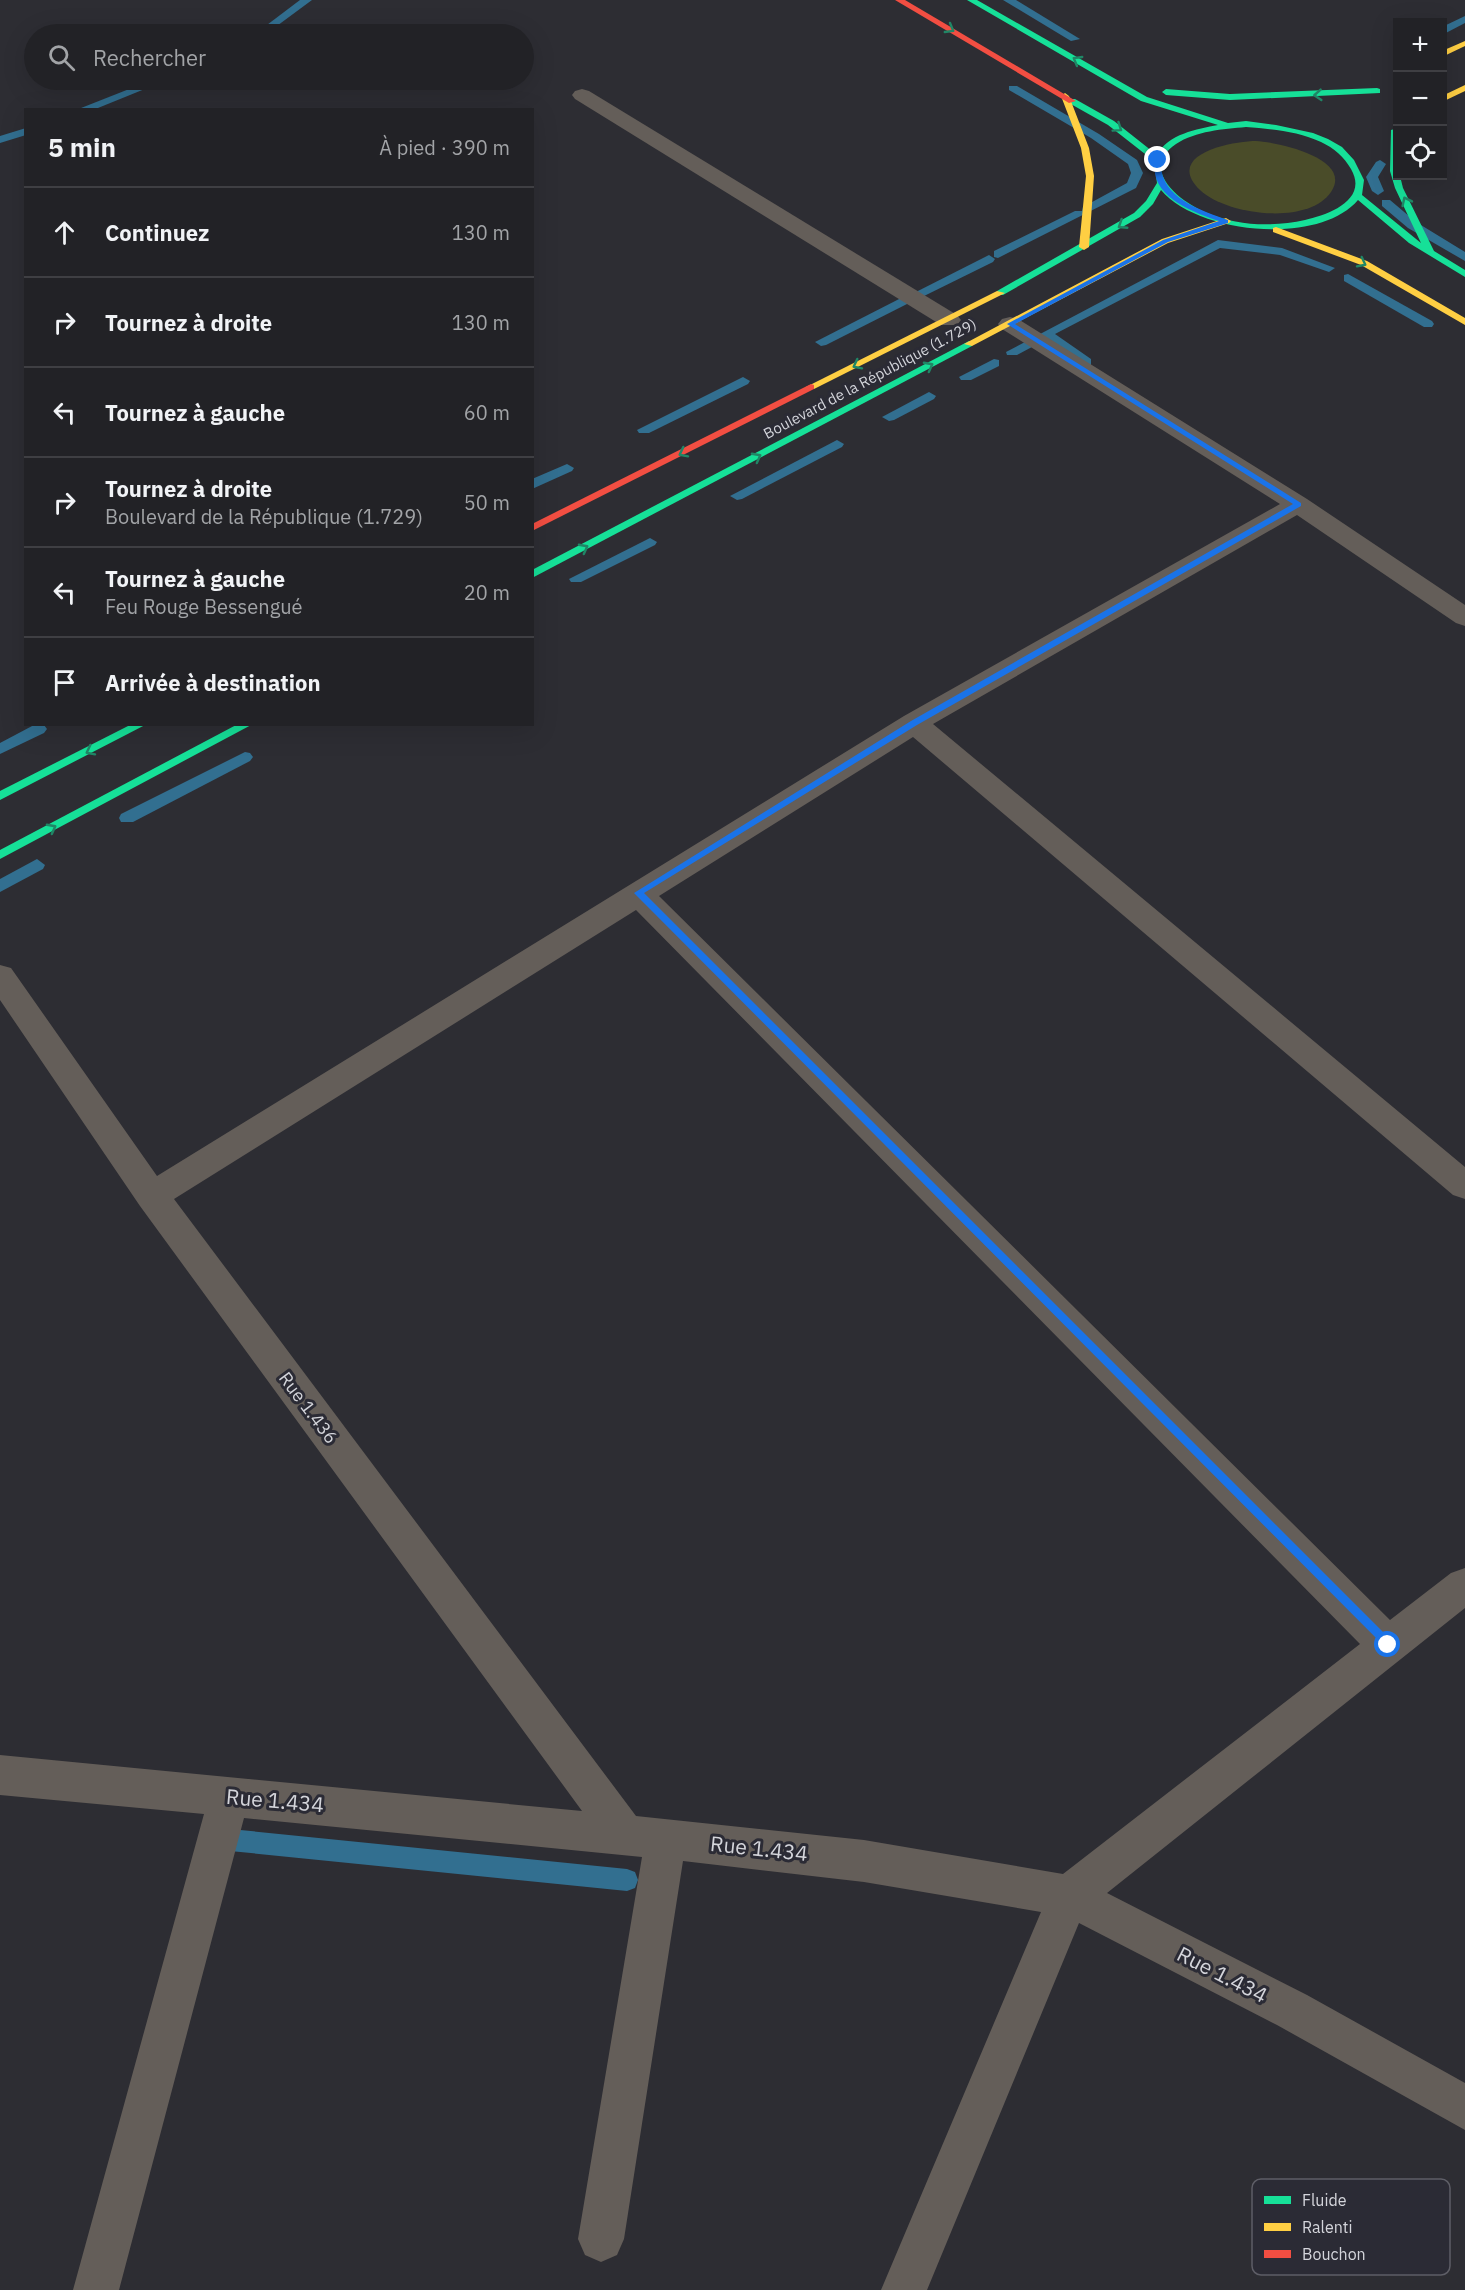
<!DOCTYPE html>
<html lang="fr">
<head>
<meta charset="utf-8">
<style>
  :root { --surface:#222226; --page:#2a2a2e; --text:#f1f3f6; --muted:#a2a4a7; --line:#3f3f43 }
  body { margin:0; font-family:"IBM Plex Sans",sans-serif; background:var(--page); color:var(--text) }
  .controls { position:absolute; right:18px; top:18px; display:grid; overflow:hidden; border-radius:0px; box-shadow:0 6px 24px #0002 }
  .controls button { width:54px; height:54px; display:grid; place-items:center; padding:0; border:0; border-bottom:2px solid var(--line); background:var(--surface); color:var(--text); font:30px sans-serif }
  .stop { position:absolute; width:18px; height:18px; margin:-14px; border:4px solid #1a73e8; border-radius:50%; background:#fff }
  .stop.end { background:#1a73e8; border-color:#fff; box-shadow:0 2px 6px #0008 }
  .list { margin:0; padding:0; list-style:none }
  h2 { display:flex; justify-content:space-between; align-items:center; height:78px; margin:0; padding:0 24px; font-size:26px }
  h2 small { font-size:20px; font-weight:400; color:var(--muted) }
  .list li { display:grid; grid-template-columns:39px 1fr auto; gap:18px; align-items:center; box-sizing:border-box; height:90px; padding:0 24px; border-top:2px solid var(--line) }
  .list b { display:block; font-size:22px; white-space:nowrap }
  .list p { margin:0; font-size:20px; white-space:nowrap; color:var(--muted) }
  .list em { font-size:20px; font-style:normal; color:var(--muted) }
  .icon { flex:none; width:33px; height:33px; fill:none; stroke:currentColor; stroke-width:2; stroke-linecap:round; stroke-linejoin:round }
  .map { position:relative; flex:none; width:1465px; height:2290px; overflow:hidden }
  .search { position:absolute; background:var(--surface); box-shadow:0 6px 24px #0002; left:24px; top:24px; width:510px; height:66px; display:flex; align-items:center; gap:15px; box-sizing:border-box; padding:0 21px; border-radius:33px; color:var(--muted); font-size:22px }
  .panel { position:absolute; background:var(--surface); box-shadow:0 6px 24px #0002; left:24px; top:108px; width:510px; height:618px; border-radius:0px }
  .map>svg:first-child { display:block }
  .green { fill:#4a4c29 }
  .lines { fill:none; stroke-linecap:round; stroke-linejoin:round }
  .stream { fill:#326f90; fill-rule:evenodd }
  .street { fill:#645e59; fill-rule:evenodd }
  .fast { fill:#16e098; fill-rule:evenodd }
  .slow { fill:#ffcf43; fill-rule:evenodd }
  .jam { fill:#f24e42; fill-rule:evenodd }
  .oneway { stroke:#208666 }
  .route { fill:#1a73e8 }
  .labels { text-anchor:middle; stroke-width:6; stroke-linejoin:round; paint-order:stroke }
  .far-street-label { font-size:15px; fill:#d4d5db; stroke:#2b2b35 }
  .street-label { font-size:18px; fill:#d4d5db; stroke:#2b2b35 }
  .near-street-label { font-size:21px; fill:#d4d5db; stroke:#2b2b35 }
  .key { fill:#2b2b35; stroke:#5e5e67; stroke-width:1.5 }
  .key-label { font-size:16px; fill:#d4d5db }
</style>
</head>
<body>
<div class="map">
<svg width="1465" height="2290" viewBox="0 0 1465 2290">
  <rect width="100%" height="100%" fill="#2d2d33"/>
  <path class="green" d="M1256,141C1276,142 1354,158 1331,192C1308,226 1226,215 1200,190C1163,154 1233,141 1256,141Z"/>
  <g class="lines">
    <g class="stream">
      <path d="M300,0H312L266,34H255Z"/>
      <path d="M1003,0H1016L1080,39L1071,41Z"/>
      <path d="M1465,16V23L1442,35V27Z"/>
      <path d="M152,80H167L93,110H76Z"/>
      <path d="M1009,86H1017L1099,134L1137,160L1143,173L1136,188L998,258L994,257V251L1075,211H1082L1083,207L1127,183L1131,173L1128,164L1091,138L1009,90Z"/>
      <path d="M26,128V135L0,143V136Z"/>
      <path d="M1380,160L1386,164L1378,177L1384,191L1378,195L1372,191L1366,177L1376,162Z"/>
      <path d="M1382,200H1390L1416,222L1465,252V261L1408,228L1382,206Z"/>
      <path d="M1218,240L1282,248L1335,268L1329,272L1280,255L1220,248L1055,334L1091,359V365H1081L1045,340L1017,355H1007L1006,352Z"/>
      <path d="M989,255L995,259L993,262L920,298L916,299L910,295Z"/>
      <path d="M1348,274L1432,321L1434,324L1432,327H1424L1344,281V275Z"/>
      <path d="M903,297L907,298V304L826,345L821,346L815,342Z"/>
      <path d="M994,359L999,360V366L971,380H961L959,377Z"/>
      <path d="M743,377L750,381L748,384L649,433H639L637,430Z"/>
      <path d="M929,392L936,396L934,399L894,420L889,421L882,417Z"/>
      <path d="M837,440L844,444L842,447L742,499L737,500L730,496Z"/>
      <path d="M567,464L574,468L572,471L532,489V479Z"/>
      <path d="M650,538L657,542L655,545L581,582H571L569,579Z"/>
      <path d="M34,725H44L47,729L44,733L0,754V743Z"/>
      <path d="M245,752L250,753L253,757L250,761L133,822H121L119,818L121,814Z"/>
      <path d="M37,859L45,865L43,869L0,892V879Z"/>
      <path d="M230,1829L627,1869L635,1872L638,1880L635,1888L627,1891L230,1851L222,1848L219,1840L222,1832Z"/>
    </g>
    <g class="street">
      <path d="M582,89L589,91L957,315L961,320L957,325H941L575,99L572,95L575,91Z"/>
      <path d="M1010,317L1018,319L1307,499L1465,605V626L1456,623L1297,515L933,724L1465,1167V1199L1453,1195L913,737L659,896L1390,1620L1451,1573L1465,1568V1608L1107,1893L1307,1995L1465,2083V2130L1277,2025L1079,1923L927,2290H881L1041,1912L864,1882L683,1861L624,2239L617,2255L601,2262L585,2255L578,2239L642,1857L244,1818L119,2290H73L204,1814L0,1795V1755L582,1811L140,1206L0,1000V965L11,968L157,1176L904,716L1280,504L1002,329L998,324L1002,319ZM636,910L1360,1644L1063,1874L864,1840L636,1816L174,1199Z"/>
    </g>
    <g class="fast">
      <path d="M967,0H977L1147,97L1228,123L1246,121L1276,125L1313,133L1328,139L1342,147L1354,160L1364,180L1362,195L1421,243L1395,188L1390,171L1391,130L1398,128V176H1400L1403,188L1434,251L1465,270V277L1409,243L1358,200C1319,246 1198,234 1161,190L1153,204L1140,217L1003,295H997V291L1134,213L1146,201L1157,183L1154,161L1108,125L1069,103V99H1075L1114,121L1157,155C1168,134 1197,129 1218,125L1141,101ZM1246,127C1271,129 1298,131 1321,142C1334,148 1344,157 1351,169C1369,200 1328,215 1305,220C1273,227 1237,226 1207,213C1181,202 1138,170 1176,144C1196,131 1223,129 1246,127Z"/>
      <path d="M1377,88L1380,89V93L1230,100L1166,95L1162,92L1166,89L1230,94Z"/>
      <path d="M969,341L972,342V346L532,578V570Z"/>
      <path d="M132,724H147L0,800V791Z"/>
      <path d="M238,724H253L0,859V850Z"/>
    </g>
    <g class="slow">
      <path d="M1465,41V46L1442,57V51Z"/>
      <path d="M1465,85V91L1442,102V96Z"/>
      <path d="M1065,93L1069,96L1089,148L1094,176L1089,247L1084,250L1079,247L1086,176L1081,148L1061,96Z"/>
      <path d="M1226,218L1231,221L1229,223L1168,243L972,346L964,344L1162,239Z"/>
      <path d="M1276,227L1367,261L1465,318V325L1361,265L1273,232V228Z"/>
      <path d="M997,291L1005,293L814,389L806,387Z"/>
    </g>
    <g class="jam">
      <path d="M895,0H905L1076,101L1069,103Z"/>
      <path d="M811,384L814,385V389L532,531V524Z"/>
    </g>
  </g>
  <defs><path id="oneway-chevron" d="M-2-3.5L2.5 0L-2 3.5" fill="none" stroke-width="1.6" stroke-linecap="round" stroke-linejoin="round" transform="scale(1.5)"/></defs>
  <g class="oneway">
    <use href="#oneway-chevron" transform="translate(950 29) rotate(30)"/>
    <use href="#oneway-chevron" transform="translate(1077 60) rotate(-150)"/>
    <use href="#oneway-chevron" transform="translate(1318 95) rotate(176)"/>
    <use href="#oneway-chevron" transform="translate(1118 128) rotate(34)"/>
    <use href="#oneway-chevron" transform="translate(1406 201) rotate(-116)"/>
    <use href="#oneway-chevron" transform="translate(1122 225) rotate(147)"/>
    <use href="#oneway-chevron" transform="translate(1362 263) rotate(27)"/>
    <use href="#oneway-chevron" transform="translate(857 365) rotate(153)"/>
    <use href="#oneway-chevron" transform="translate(929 366) rotate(-28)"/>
    <use href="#oneway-chevron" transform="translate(683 453) rotate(153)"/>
    <use href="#oneway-chevron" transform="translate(757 457) rotate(-28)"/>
    <use href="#oneway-chevron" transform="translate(584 548) rotate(-28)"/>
    <use href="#oneway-chevron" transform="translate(90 751) rotate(153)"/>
    <use href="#oneway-chevron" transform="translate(52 828) rotate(-28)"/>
  </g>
  <path class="route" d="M1156,159L1161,160C1158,197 1200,210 1228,220V223L1168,242L1015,324L1301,503V506L917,725L644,893L1392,1641L1394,1645L1388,1650L634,893L911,721L1293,504L1007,324L1163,240L1219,221C1193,212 1146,195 1156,159Z"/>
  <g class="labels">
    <g class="far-street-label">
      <text transform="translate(870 379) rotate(-28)" y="5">Boulevard de la République (1.729)</text>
    </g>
    <g class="street-label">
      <text transform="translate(308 1408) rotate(53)" y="6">Rue 1.436</text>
    </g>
    <g class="near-street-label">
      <text transform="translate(275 1801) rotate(5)" y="7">Rue 1.434</text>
      <text transform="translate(759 1849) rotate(6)" y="7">Rue 1.434</text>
      <text transform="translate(1222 1975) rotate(27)" y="7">Rue 1.434</text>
    </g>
  </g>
  <rect x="1252" y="2179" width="198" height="96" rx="9" class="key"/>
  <rect x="1264" y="2196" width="27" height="8" fill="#16e098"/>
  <rect x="1264" y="2223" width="27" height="8" fill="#ffcf43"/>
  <rect x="1264" y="2250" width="27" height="8" fill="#f24e42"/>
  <g class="key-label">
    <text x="1302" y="2206">Fluide</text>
    <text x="1302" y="2233">Ralenti</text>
    <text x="1302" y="2260">Bouchon</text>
  </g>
</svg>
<div class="controls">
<button>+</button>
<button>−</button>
<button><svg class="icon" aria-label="locate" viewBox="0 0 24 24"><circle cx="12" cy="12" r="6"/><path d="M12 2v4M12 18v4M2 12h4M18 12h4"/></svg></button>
</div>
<div class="stop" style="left:1388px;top:1645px"></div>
<div class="stop end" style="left:1158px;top:160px"></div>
<div class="search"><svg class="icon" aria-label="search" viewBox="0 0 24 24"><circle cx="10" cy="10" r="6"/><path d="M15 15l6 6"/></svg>Rechercher</div>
<section class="panel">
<h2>5 min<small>À pied · 390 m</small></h2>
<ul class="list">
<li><svg class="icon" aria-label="ahead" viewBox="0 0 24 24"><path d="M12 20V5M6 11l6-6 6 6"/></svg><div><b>Continuez</b></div><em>130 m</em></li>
<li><svg class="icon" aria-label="right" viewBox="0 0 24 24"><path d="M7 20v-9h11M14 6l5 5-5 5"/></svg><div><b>Tournez à droite</b></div><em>130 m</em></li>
<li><svg class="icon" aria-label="left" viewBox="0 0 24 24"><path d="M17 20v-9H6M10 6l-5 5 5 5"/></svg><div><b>Tournez à gauche</b></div><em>60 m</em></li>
<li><svg class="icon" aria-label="right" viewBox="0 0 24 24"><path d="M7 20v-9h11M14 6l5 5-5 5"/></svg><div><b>Tournez à droite</b><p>Boulevard de la République (1.729)</p></div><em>50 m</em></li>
<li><svg class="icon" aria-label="left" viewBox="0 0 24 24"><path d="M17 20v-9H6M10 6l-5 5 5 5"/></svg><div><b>Tournez à gauche</b><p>Feu Rouge Bessengué</p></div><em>20 m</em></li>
<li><svg class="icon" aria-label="arrive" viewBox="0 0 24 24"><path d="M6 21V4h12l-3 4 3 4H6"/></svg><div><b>Arrivée à destination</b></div></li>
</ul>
</section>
</div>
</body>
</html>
